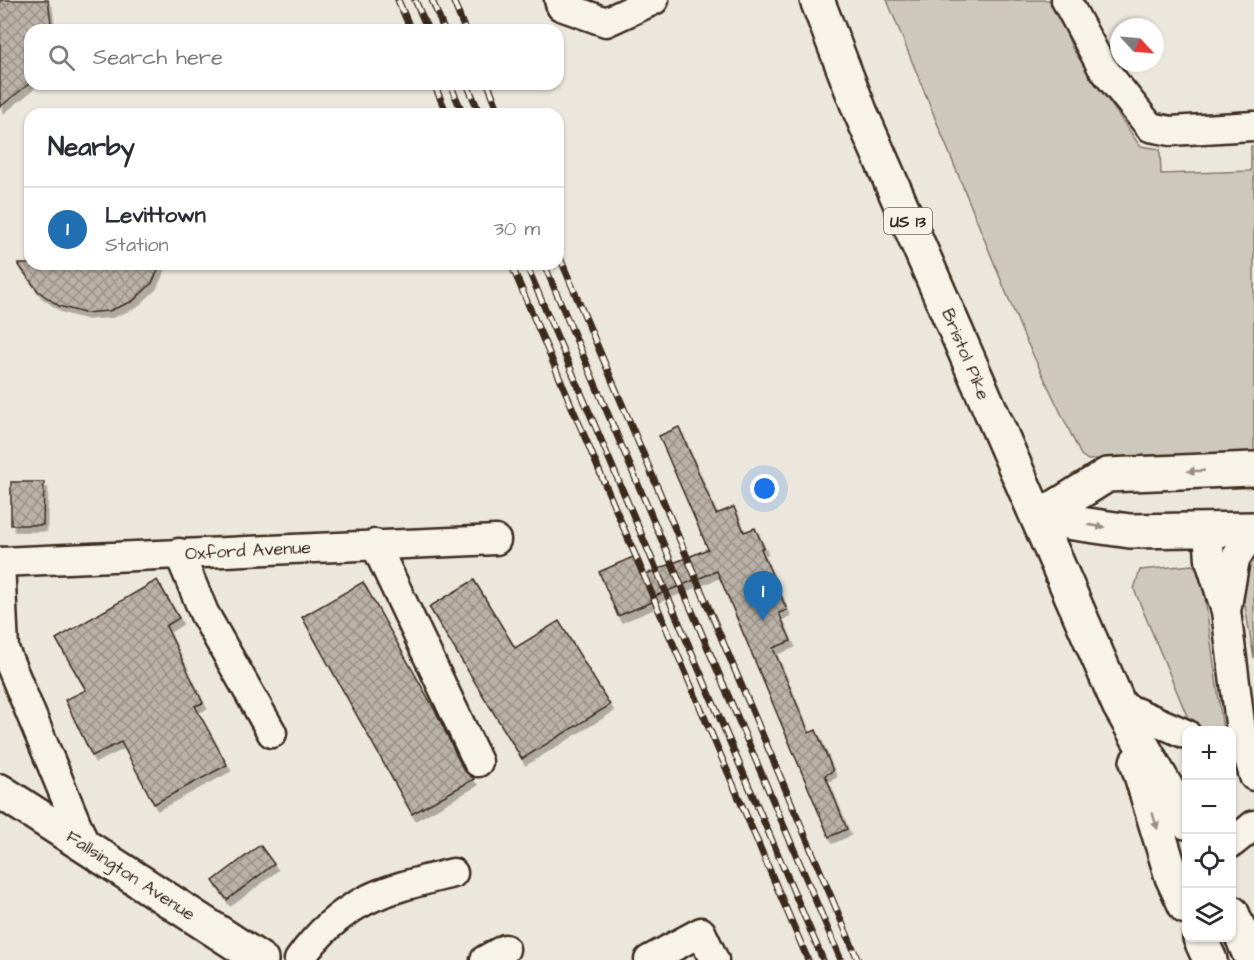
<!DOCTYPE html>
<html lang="en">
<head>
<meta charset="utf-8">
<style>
  :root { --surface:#fff; --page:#f7f7f7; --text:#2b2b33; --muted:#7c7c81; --line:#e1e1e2; --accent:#1f6fb2 }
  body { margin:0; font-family:"Architects Daughter",sans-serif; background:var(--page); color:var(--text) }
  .controls { position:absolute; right:18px; bottom:18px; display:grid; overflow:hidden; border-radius:12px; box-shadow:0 2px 4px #0004 }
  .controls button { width:54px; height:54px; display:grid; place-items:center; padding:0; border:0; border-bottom:2px solid var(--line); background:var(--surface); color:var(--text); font:30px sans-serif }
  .compass { position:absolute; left:1110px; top:18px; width:54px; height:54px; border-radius:50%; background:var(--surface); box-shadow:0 2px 4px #0004; rotate:116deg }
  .you { position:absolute; left:765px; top:489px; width:21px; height:21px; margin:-15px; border:4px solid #fff; border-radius:50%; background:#1a73e8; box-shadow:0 0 0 9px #1a73e833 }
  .badge { display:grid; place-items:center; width:39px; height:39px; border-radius:50%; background:var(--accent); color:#fff; font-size:20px; font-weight:700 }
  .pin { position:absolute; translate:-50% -50px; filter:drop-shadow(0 2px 3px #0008) }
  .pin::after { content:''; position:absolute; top:32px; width:21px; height:18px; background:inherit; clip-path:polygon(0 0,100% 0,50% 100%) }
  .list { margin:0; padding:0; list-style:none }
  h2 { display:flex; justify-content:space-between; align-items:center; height:78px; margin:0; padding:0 24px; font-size:26px }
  h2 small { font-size:20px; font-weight:400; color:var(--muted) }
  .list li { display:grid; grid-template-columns:39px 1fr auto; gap:18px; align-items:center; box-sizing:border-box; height:84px; padding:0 24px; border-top:2px solid var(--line) }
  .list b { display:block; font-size:22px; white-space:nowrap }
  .list p { margin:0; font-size:20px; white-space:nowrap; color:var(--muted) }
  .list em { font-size:20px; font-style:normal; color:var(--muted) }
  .icon { flex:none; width:33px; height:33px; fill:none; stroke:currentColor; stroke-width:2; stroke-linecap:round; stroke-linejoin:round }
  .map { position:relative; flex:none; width:1254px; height:960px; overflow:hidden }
  .search { position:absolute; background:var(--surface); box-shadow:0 2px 4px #0004; left:24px; top:24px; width:540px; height:66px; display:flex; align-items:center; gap:15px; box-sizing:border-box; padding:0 21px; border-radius:18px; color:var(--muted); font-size:22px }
  .panel { position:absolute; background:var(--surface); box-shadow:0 2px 4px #0004; left:24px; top:108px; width:540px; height:162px; border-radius:18px }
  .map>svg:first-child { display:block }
  .green { fill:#cec8bc; stroke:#84796d; stroke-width:1.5 }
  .building { fill:url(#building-cross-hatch); stroke:#3b2a1e; stroke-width:1.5; filter:url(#shadow) }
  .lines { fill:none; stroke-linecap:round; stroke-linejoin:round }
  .minor-casing { stroke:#3b2a1e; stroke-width:33 }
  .major-casing { stroke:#3b2a1e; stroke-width:38 }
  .highway-casing { stroke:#3b2a1e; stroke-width:38 }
  .minor { stroke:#f7f3e8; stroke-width:28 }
  .major { stroke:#f7f3e8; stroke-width:33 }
  .highway { stroke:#f7f3e8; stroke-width:33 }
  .rail-casing { stroke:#3b2a1e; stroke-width:7 }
  .rail { stroke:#f7f3e8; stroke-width:4.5; stroke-dasharray:14; stroke-linecap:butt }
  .oneway { fill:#998e83 }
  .labels { text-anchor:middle; stroke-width:6; stroke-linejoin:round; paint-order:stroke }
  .shield { fill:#f7f3e8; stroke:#73665b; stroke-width:1.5 }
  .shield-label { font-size:16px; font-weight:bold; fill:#3b2a1e }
  .street-label { font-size:18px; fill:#3b2a1e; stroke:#f7f3e8 }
</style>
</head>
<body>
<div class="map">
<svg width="1254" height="960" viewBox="0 0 1254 960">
  <defs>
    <pattern id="building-cross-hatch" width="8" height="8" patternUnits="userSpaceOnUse" patternTransform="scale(1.5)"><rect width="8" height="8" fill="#bab2a7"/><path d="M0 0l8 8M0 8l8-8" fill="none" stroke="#989187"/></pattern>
    <filter id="shadow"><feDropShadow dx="3.5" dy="6" stdDeviation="0" flood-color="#0004"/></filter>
  </defs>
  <rect width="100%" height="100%" fill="#ece7dc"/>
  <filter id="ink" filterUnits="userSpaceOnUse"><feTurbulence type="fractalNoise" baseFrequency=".0167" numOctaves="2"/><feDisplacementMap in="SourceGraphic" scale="12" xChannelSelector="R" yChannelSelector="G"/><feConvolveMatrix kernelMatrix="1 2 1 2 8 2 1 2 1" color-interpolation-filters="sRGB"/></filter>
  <g filter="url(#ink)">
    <g class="green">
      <path d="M887,0H1053L1072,48L1140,146L1160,149L1161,174L1251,171V146H1254V451L1088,460L1081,455L1023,334Z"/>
      <path d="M1254,547V658L1239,572Z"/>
      <path d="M1192,565L1201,569L1223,730H1198L1190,723L1134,589L1140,570Z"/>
    </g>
    <g class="building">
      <path d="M0,0H48L52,30H30V83L0,107Z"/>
      <path d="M18,264H161L152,283L133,301L109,311L84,313L59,306L38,291Z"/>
      <path d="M679,427L716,514L734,507L744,532L755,528L764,548L761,549L787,610L779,613L791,641L773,648L809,733L816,730L833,771L825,775L847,829L829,837L717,571L650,598L652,602L618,616L599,572L633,557L641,576L708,549L659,436Z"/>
      <path d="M11,482H44L43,525H11Z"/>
      <path d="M157,580L179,618L166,626L203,703L195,706L227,765L154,804L121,742L92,756L65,700L86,690L56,639Z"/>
      <path d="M474,580L515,648L559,621L610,705L522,759L429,607Z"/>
      <path d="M363,582L437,714L463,769L474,779L412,814L302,617Z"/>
      <path d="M260,845L274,864L227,900L213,881Z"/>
    </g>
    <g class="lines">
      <g class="minor-casing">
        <g id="minor">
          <path d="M559,0L561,6L606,22L654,0"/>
          <path d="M1066,0L1102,67L1150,127L1171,131L1254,126"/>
          <path d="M1208,531L1210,560L1226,611L1241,731L1254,776"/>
          <path d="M375,544L478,762"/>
          <path d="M179,553L204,613L272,733"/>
          <path d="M0,562L496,540"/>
          <path d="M0,562L4,649L86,847"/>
          <path d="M1227,606L1235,559L1254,529"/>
          <path d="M1119,705L1186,734"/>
          <path d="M1232,843L1254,825"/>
          <path d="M299,960C342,899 384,890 453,873"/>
          <path d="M485,960L505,949"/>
          <path d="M649,960L701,932L714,960"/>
        </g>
      </g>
      <g class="major-casing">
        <g id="major">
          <path d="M1038,518L1107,475L1254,469"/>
          <path d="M1038,518L1130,531L1254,529"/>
          <path d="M0,791L261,960"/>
        </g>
      </g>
      <g class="highway-casing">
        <g id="highway">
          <path d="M817,0L860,111L1119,705L1186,822"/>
          <path d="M1137,762L1172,877L1186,907"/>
          <path d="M1232,913L1252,960"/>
          <path d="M1200,938L1210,960"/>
        </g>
      </g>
      <use href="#minor" class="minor"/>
      <use href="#major" class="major"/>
      <use href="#highway" class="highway"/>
      <g class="rail-casing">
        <g id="rail">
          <path d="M398,0L411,30"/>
          <path d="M415,0L428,30"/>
          <path d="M432,0L444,30"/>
          <path d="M453,0L465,30"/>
          <path d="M434,84L447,114"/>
          <path d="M450,84L463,114"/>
          <path d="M467,84L480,114"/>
          <path d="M488,84L500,114"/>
          <path d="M558,253L858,960"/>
          <path d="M511,264L808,960"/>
          <path d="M526,264L823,960"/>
          <path d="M544,264L841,960"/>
        </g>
      </g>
      <use href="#rail" class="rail"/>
    </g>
    <defs><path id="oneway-solid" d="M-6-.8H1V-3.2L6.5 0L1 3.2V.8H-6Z" transform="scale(1.5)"/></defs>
    <g class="oneway">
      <use href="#oneway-solid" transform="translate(1196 471) rotate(178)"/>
      <use href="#oneway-solid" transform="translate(1096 526) rotate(8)"/>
      <use href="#oneway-solid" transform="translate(1155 821) rotate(73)"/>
    </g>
  </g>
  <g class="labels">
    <rect class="shield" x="884" y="208" width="48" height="26" rx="4.5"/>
    <g class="shield-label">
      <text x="908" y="227">US 13</text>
    </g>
    <g class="street-label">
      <text transform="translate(966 354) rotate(67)" y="6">Bristol Pike</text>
      <text transform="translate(248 550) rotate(-3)" y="6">Oxford Avenue</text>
      <text transform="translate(131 875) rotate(33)" y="6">Fallsington Avenue</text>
    </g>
  </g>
</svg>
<div class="controls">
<button>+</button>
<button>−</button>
<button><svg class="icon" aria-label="locate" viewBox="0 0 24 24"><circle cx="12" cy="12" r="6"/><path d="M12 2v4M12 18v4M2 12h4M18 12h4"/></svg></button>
<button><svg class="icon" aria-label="layers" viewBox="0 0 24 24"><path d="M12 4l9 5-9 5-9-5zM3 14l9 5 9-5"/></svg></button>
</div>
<svg class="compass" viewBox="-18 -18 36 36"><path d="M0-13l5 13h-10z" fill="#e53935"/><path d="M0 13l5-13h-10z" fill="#7c7c81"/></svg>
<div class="you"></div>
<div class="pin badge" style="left:763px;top:621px">1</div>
<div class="search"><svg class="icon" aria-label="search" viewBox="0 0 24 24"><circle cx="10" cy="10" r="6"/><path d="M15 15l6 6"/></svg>Search here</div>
<section class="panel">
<h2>Nearby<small></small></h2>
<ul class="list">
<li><span class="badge">1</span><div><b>Levittown</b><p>Station</p></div><em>30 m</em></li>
</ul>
</section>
</div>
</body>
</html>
